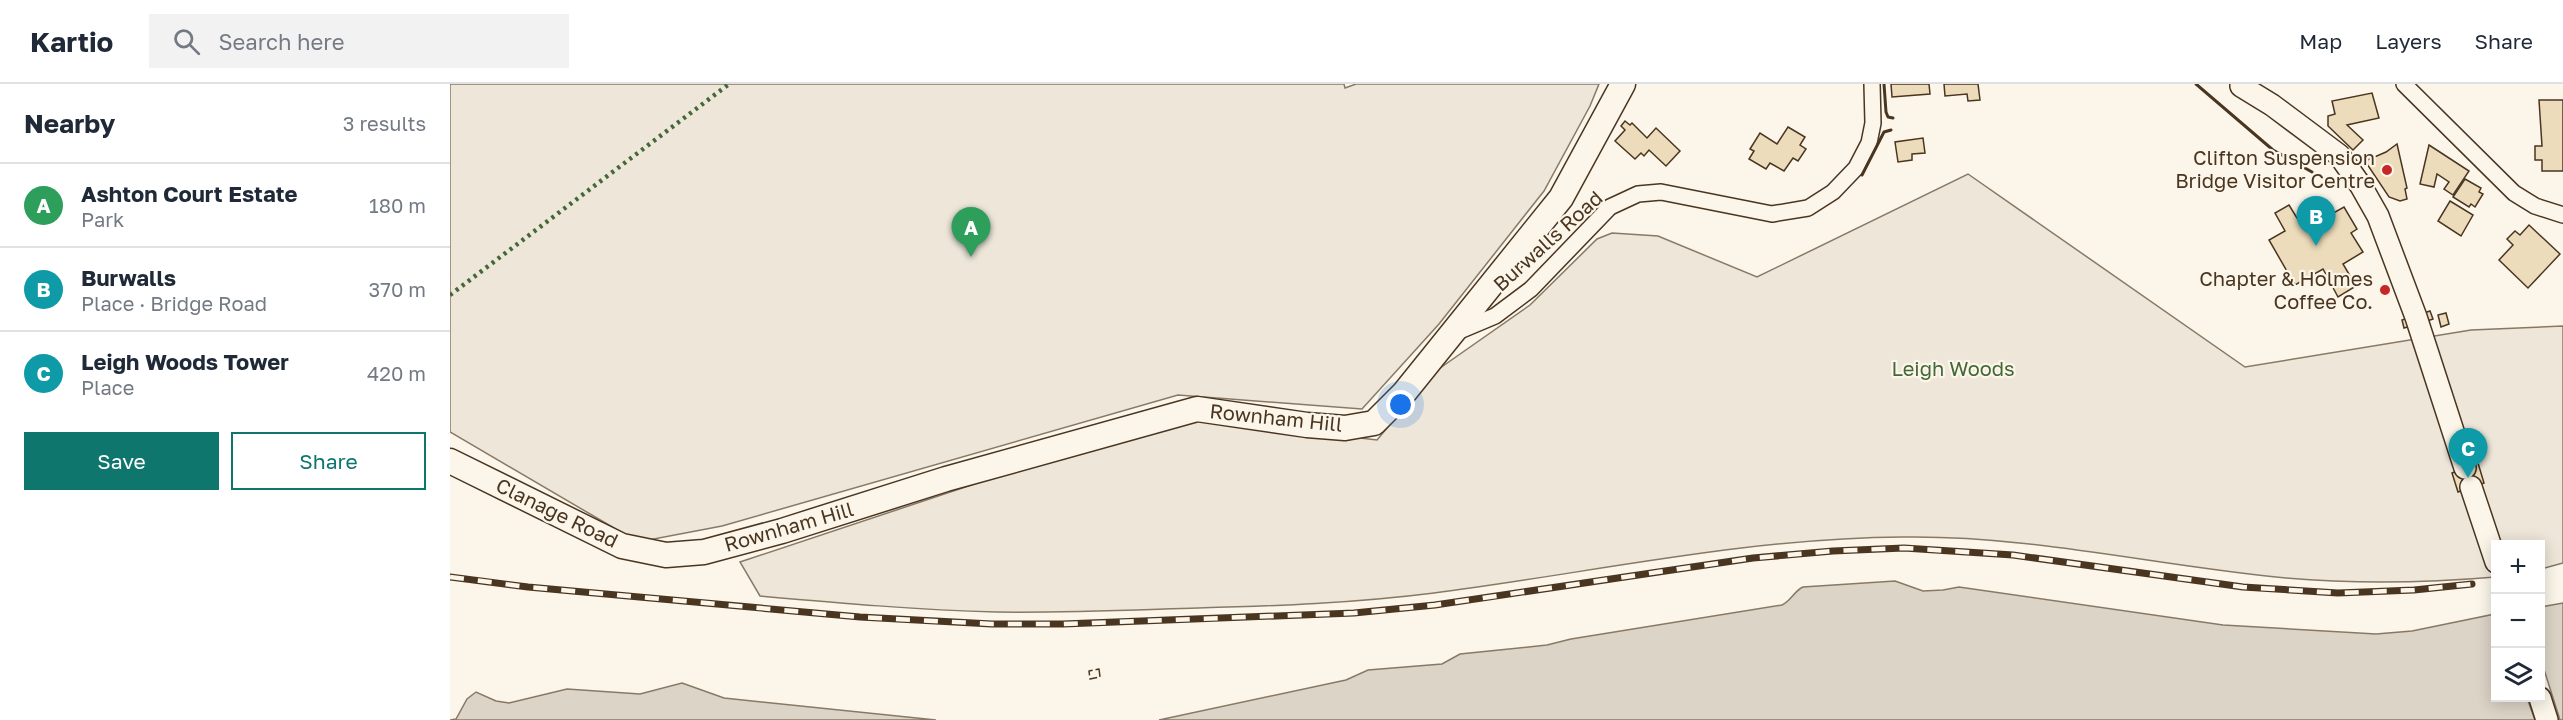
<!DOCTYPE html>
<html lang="en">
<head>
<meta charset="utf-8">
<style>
  :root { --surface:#fff; --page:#f2f2f3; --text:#1f2937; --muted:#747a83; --line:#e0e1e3; --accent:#0f766e }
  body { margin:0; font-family:"Golos Text",sans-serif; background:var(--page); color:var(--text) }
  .controls { position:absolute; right:18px; bottom:18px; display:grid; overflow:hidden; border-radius:0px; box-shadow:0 3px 15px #0003 }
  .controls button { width:54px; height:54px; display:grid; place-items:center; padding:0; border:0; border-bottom:2px solid var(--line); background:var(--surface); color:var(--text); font:30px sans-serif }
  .you { position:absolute; left:951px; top:321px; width:21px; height:21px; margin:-15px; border:4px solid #fff; border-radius:50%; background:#1a73e8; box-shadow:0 0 0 9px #1a73e833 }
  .badge { display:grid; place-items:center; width:39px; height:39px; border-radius:50%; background:var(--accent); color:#fff; font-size:20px; font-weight:700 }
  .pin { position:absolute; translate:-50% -50px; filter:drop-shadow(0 2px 3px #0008) }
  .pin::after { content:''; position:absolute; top:32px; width:21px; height:18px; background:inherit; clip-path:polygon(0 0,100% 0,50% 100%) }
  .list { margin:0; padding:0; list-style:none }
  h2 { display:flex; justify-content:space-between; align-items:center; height:78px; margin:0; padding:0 24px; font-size:26px }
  h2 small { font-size:20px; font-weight:400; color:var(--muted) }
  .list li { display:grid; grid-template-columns:39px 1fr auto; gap:18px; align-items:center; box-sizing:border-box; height:84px; padding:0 24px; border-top:2px solid var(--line) }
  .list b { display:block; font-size:22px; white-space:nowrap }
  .list p { margin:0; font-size:20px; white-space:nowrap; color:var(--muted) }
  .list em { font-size:20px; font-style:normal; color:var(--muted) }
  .actions { display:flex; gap:12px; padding:18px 24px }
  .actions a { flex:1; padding:14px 0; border:2px solid var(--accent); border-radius:0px; text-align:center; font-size:21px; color:var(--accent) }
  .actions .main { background:var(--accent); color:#fff }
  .icon { flex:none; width:33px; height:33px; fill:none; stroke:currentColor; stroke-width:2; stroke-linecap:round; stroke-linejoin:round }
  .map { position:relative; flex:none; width:2113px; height:636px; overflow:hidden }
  header { display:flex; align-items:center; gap:36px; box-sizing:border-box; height:84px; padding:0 30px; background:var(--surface); border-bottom:2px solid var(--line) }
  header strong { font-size:28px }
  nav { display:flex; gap:33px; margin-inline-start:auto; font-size:21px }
  .search { width:420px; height:54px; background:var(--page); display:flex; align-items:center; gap:15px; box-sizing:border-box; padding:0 21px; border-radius:0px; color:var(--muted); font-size:22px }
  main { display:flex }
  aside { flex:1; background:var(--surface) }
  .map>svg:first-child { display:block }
  .green { fill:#ede6d9; stroke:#887966; stroke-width:1.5 }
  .water { fill:#dcd4c6; stroke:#887966; stroke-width:1.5 }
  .pier { fill:#fbf6e9; stroke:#887966; stroke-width:1.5 }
  .building { fill:#ecdcbc; stroke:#4a3520; stroke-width:1.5 }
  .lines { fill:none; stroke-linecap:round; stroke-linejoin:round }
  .street-casing { stroke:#4a3520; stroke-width:18 }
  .secondary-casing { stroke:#4a3520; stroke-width:24 }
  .primary-casing { stroke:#4a3520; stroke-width:27 }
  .street { stroke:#fbf6e9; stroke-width:15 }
  .secondary { stroke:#fbf6e9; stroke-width:21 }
  .primary { stroke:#fbf6e9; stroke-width:24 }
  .rail-casing { stroke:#4a3520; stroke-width:7 }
  .rail { stroke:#fbf6e9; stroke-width:4.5; stroke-dasharray:14; stroke-linecap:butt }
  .hedge { stroke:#436837; stroke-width:4.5; stroke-dasharray:3 4.5; stroke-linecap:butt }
  .fence { stroke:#4a3520; stroke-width:1.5; stroke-dasharray:8 3; stroke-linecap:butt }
  .wall { stroke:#4a3520; stroke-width:3 }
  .poi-dot { fill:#c62828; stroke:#fbf6e9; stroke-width:2 }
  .labels { text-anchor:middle; stroke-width:4.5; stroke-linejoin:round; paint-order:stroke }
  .poi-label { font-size:20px; fill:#4a3520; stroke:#fbf6e9; text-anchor:end }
  .street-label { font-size:20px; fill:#4a3520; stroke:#fbf6e9 }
  .park-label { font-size:20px; fill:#436837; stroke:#fbf6e9 }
</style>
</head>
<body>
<header>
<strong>Kartio</strong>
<div class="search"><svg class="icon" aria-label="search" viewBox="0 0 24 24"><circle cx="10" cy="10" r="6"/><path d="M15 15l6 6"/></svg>Search here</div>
<nav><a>Map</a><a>Layers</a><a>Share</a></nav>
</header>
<main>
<aside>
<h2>Nearby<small>3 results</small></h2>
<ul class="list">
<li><span class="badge" style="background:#2e9e5b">A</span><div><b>Ashton Court Estate</b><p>Park</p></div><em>180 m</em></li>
<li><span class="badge" style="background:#0f9aa8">B</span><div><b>Burwalls</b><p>Place · Bridge Road</p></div><em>370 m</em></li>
<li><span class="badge" style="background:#0f9aa8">C</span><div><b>Leigh Woods Tower</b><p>Place</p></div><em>420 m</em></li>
</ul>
<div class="actions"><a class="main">Save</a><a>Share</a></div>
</aside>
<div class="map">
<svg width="2113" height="636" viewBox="0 0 2113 636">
  <rect width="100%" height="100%" fill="#fbf6e9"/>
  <g class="green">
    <path d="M0,0H894L895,4L906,0H1149L1140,22L1094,107L989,240L912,325L728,311L272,442L188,458L0,348Z"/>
    <path d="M1518,90L1795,283L2021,246L2113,242V479L2091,485L2090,460H2046L2045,493C1977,499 1904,500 1836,494C1708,482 1581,451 1453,453C1295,454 1140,489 984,509C905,519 826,522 748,524C681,526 613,529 546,528C468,526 389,519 310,512L290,478L663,354L748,335L927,356L983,289L1080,221L1147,155L1162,149L1208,152L1307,193Z"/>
  </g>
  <g class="water">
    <path d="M1445,497L1473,507L1493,506L1509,503L1773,541L1926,550L1962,547L2045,530L2046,614H2090L2091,523L2113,519V636H709L896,596L918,586L992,580L1010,570L1097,561L1121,555L1332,521C1341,517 1344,507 1353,503Z"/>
    <path d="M232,599L274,614L486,636H0L6,635L17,615L26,608L46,617L59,619L117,605L190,610Z"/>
  </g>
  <path class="pier" d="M2091,576L2110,636H2085L2077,614H2090Z"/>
  <g class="building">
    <path d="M1441,0H1479L1480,10L1442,13Z"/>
    <path d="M1494,0H1528L1530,16L1518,17L1517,10L1495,12Z"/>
    <path d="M1922,9L1929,34L1897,41L1913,56L1903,66L1878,42V32L1885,30L1882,17Z"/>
    <path d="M2089,16H2113V87H2092V76H2085V62H2092Z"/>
    <path d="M1175,37L1180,41L1182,39L1197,54L1206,44L1230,67L1216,82L1199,66L1194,72L1191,69L1185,75L1165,57L1175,46L1171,42Z"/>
    <path d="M1338,43L1355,53L1350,61L1356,65L1348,77L1343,74L1334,87L1320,79L1316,85L1299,75L1304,67L1300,65L1310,49L1327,60Z"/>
    <path d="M1473,54L1475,69L1462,70V76L1448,78L1445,58Z"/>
    <path d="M1947,60L1957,104L1955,105L1957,115L1950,117L1939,113L1915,77L1936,68Z"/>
    <path d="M1979,61L2019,87L2003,111L1994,105L1999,98L1987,90L1984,103L1970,100Z"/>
    <path d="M2015,95L2031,104L2029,108L2033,110L2025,123L2021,120L2019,123L2003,113Z"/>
    <path d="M2000,117L2023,131L2011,152L1988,137Z"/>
    <path d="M1839,121L1850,139L1876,124L1880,131L1894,123L1907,145L1901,149L1913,168L1893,180L1906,202L1888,213L1873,185L1845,201L1819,156L1835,147L1825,129Z"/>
    <path d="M2079,141L2110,170L2078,204L2049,176L2063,161L2057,155L2065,147L2070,151Z"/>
    <path d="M1980,227L1983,235L1974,238L1971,230Z"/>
    <path d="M1996,229L1999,240L1991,243L1988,231Z"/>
    <path d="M1959,234L1961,242L1954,244L1952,236Z"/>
    <path d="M2028,379L2034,399L2008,408L2002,389Z"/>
  </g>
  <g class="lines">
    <g class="street-casing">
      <g id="street">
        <path d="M1954,0L2064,109L2085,122L2113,131"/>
        <path d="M1007,248L1045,232L1081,205L1160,123L1188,110L1211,108L1322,130L1358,124L1383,108L1406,84L1419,59L1423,39L1422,0"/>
      </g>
    </g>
    <g class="secondary-casing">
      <g id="secondary">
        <path d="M1791,2L1822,21L1889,71L1911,102L1928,132L1966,233L2015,384"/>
        <path d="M2021,403L2046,478"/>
        <path d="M2090,614L2097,636"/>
      </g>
    </g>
    <g class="primary-casing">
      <path id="primary" d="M0,377L172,462L216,471L254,468L332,447L496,395L747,325L857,341L895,344L924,339L954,309L1111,114L1173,0"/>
    </g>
    <use href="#street" class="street"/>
    <use href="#secondary" class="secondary"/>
    <use href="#primary" class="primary"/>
    <g class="rail-casing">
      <path id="rail" d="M0,493L78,503L410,533L542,540H613L904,529L985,521L1303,474L1383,467L1454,464L1563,471L1793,503L1888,509L1964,506L2022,500"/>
    </g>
    <use href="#rail" class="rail"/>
    <path class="hedge" d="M0,211L279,0"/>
    <path class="fence" d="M649,585L650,593L640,595L639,587Z"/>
    <g class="wall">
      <path d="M1434,0L1436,28L1438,33L1443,34"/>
      <path d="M1746,0L1823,66L1862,88"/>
      <path d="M1412,91L1434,48L1441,46"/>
    </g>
  </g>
  <g class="poi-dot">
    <circle cx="1937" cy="86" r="6"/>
    <circle cx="1935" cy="206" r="6"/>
  </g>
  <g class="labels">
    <g class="poi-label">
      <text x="1925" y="81">Clifton Suspension<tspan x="1925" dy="23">Bridge Visitor Centre</tspan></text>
      <text x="1923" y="202">Chapter &amp; Holmes<tspan x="1923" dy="23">Coffee Co.</tspan></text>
    </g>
    <g class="street-label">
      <text transform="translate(1098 157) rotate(-42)" y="7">Burwalls Road</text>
      <text transform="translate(826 334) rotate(6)" y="7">Rownham Hill</text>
      <text transform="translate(107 429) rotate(26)" y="7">Clanage Road</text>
      <text transform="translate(339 443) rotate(-16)" y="7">Rownham Hill</text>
    </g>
    <g class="park-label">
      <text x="1503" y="292">Leigh Woods</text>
    </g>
  </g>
</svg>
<div class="controls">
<button>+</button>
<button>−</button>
<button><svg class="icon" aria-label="layers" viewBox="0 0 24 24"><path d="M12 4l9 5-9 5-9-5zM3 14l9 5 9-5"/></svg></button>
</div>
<div class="you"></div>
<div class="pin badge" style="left:521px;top:173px;background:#2e9e5b">A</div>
<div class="pin badge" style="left:1866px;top:162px;background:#0f9aa8">B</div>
<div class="pin badge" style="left:2018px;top:394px;background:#0f9aa8">C</div>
</div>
</main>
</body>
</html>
